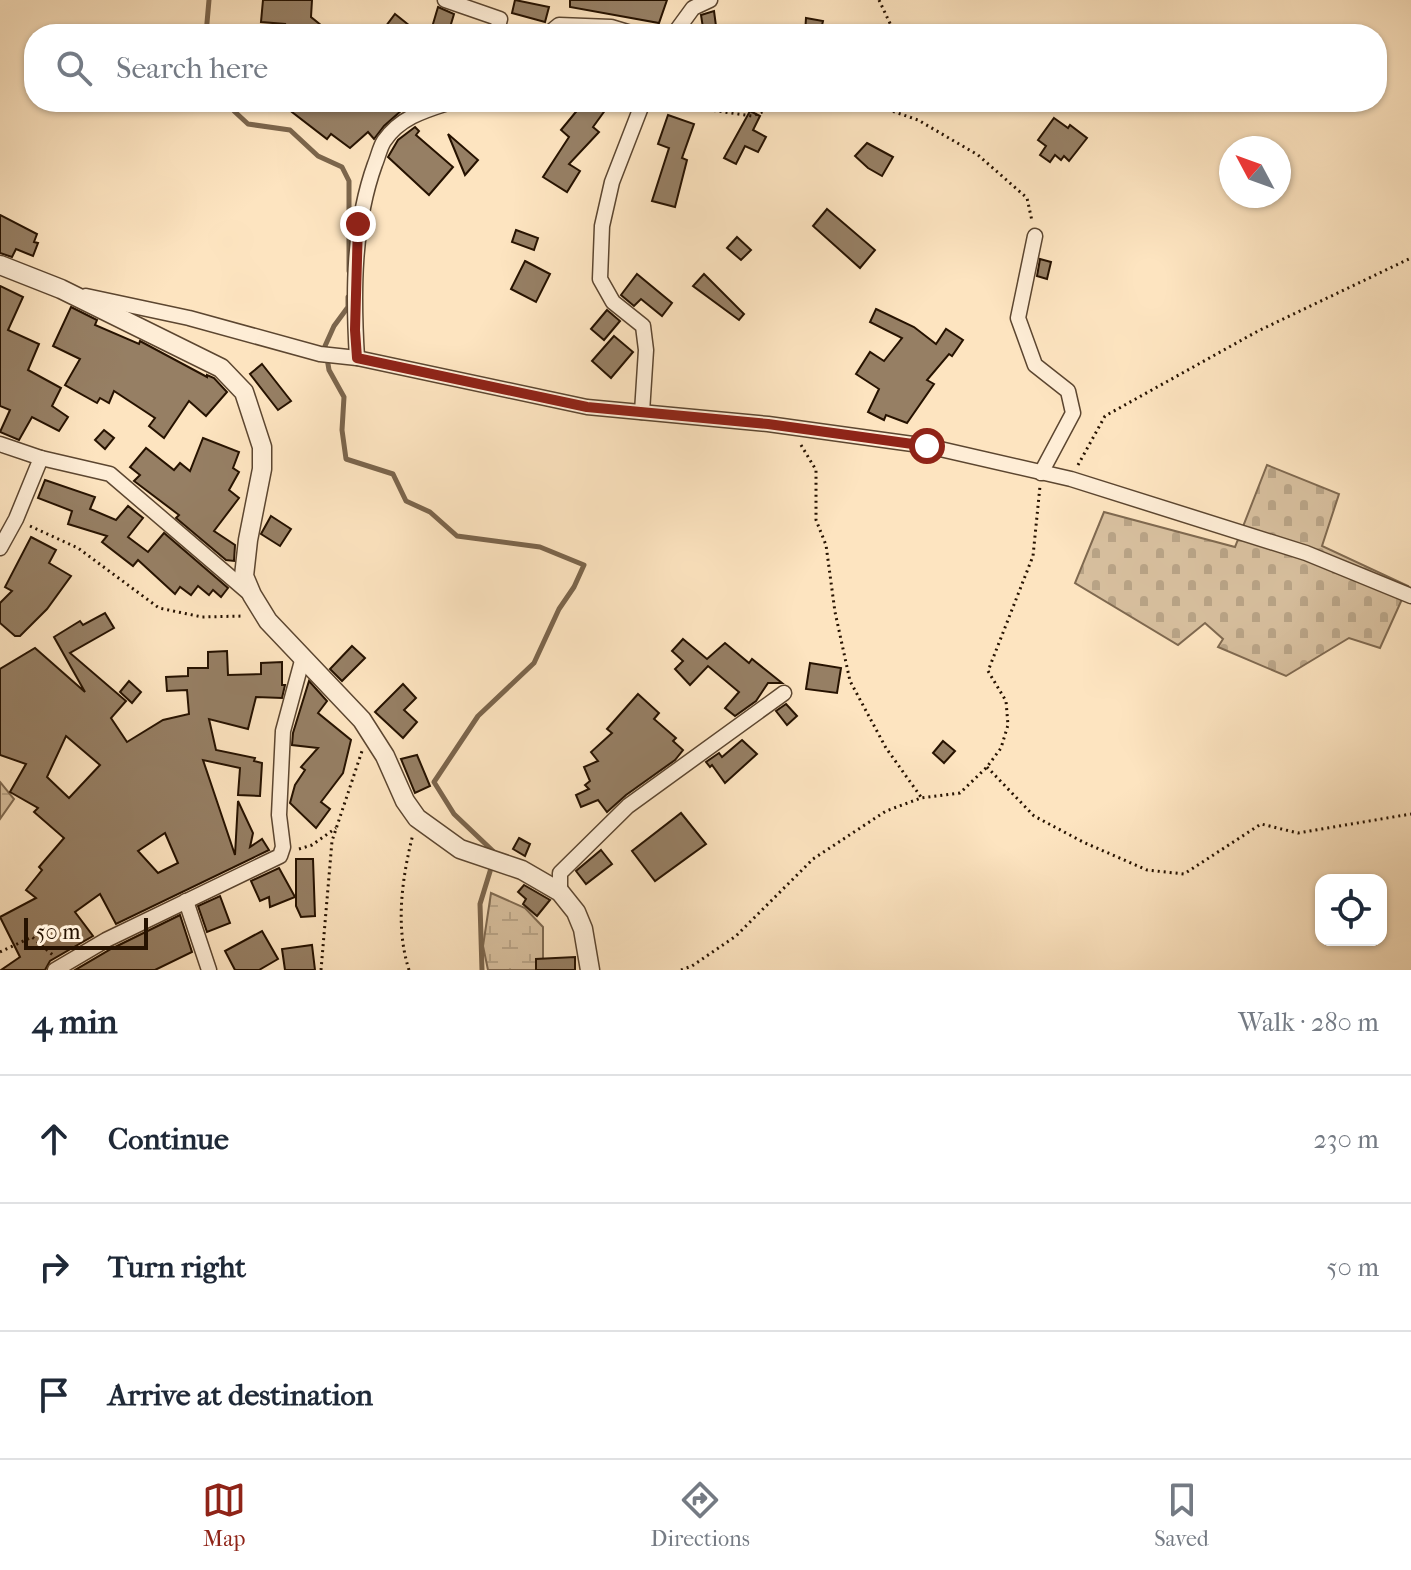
<!DOCTYPE html>
<html lang="en">
<head>
<meta charset="utf-8">
<style>
  :root { --surface:#fff; --page:#f2f2f3; --text:#1f2937; --muted:#747a83; --line:#e0e1e3; --accent:#8f2418 }
  body { margin:0; font-family:"IM FELL French Canon",serif; background:var(--page); color:var(--text) }
  .controls { position:absolute; right:24px; bottom:24px; display:grid; overflow:hidden; border-radius:16px; box-shadow:0 2px 6px #0004 }
  .controls button { width:72px; height:72px; display:grid; place-items:center; padding:0; border:0; border-bottom:2px solid var(--line); background:var(--surface); color:var(--text); font:40px sans-serif }
  .compass { position:absolute; left:1219px; top:136px; width:72px; height:72px; border-radius:50%; background:var(--surface); box-shadow:0 2px 6px #0004; rotate:311deg }
  .scale { position:absolute; left:24px; bottom:20px; width:124px; box-sizing:border-box; padding-left:8px; border:4px solid #261200; border-top:0; font-size:22px; line-height:28px; white-space:nowrap; color:#261200; -webkit-text-stroke:6px #feedd6; paint-order:stroke }
  .stop { position:absolute; width:24px; height:24px; margin:-18px; border:6px solid #8f2418; border-radius:50%; background:#fff }
  .stop.end { background:#8f2418; border-color:#fff; box-shadow:0 2px 8px #0008 }
  .list { margin:0; padding:0; list-style:none }
  h2 { display:flex; justify-content:space-between; align-items:center; height:104px; margin:0; padding:0 32px; font-size:34px }
  h2 small { font-size:26px; font-weight:400; color:var(--muted) }
  .list li { display:grid; grid-template-columns:52px 1fr auto; gap:24px; align-items:center; box-sizing:border-box; height:128px; padding:0 32px; border-top:2px solid var(--line) }
  .list b { display:block; font-size:30px; white-space:nowrap }
  .list em { font-size:26px; font-style:normal; color:var(--muted) }
  .icon { flex:none; width:44px; height:44px; fill:none; stroke:currentColor; stroke-width:2; stroke-linecap:round; stroke-linejoin:round }
  .map { position:relative; flex:none; width:1411px; height:970px; overflow:hidden }
  .search { position:absolute; background:var(--surface); box-shadow:0 2px 6px #0004; left:24px; right:24px; top:24px; height:88px; display:flex; align-items:center; gap:20px; box-sizing:border-box; padding:0 28px; border-radius:32px; color:var(--muted); font-size:30px }
  .sheet { height:488px; background:var(--surface) }
  nav { display:flex; justify-content:space-around; align-items:center; box-sizing:border-box; height:112px; border-top:2px solid var(--line); background:var(--surface); font-size:22px; color:var(--muted) }
  nav a { display:grid; justify-items:center; gap:4px }
  nav .on { color:var(--accent) }
  .map>svg:first-child { display:block }
  .wetland { fill:url(#wetland-marsh); stroke:#7f6950; stroke-width:2 }
  .cemetery { fill:url(#cemetery-stones); stroke:#7f6950; stroke-width:2 }
  .lines { fill:none; stroke-linecap:round; stroke-linejoin:round }
  .stream { stroke:#7b654c; stroke-width:5 }
  .building { fill:#967f64; stroke:#261200; stroke-width:2; fill-rule:evenodd }
  .minor-casing { stroke:#5c4630; stroke-width:17 }
  .tertiary-casing { stroke:#5c4630; stroke-width:21 }
  .path { stroke:#261200; stroke-width:3; stroke-dasharray:2 4; stroke-linecap:butt }
  .minor { stroke:#feedd6; stroke-width:14 }
  .tertiary { stroke:#feedd6; stroke-width:18 }
  .route { stroke:#8f2418; stroke-width:10 }
</style>
</head>
<body>
<div class="map">
<svg width="1411" height="970" viewBox="0 0 1411 970">
  <defs>
    <pattern id="wetland-marsh" width="20" height="14" patternUnits="userSpaceOnUse" patternTransform="scale(2)"><rect width="20" height="14" fill="#d8c09f"/><path d="M1 5h8M5 5V1M11 12h8M15 12V8" fill="none" stroke="#b9a487"/></pattern>
    <pattern id="cemetery-stones" width="16" height="16" patternUnits="userSpaceOnUse" patternTransform="scale(2)"><rect width="16" height="16" fill="#d8c09f"/><path d="M2 7V4a2 2 0 0 1 4 0v3zM10 15v-3a2 2 0 0 1 4 0v3z" fill="#b9a487"/></pattern>
  </defs>
  <rect width="100%" height="100%" fill="#fde4c0"/>
  <filter id="stains"><feTurbulence type="fractalNoise" baseFrequency=".0025" numOctaves="4"/><feColorMatrix values="0 0 0 0 .2 0 0 0 0 .09 0 0 0 0 .02 0 0 0 .5 -.17"/></filter>
  <radialGradient id="worn" r=".72"><stop offset=".6" stop-color="#630" stop-opacity="0"/><stop offset="1" stop-color="#630" stop-opacity=".3"/></radialGradient>
  <g class="wetland">
    <path d="M0,782L14,799L0,819Z"/>
    <path d="M491,893L525,908L543,927V970H488L483,946Z"/>
  </g>
  <path class="cemetery" d="M1267,465L1339,494L1322,546L1408,586L1380,648L1349,638L1286,676L1218,647L1223,639L1205,623L1178,645L1075,583L1104,512L1235,547Z"/>
  <g class="lines">
    <g class="stream">
      <path d="M206,34L209,0"/>
      <path d="M231,102L234,111L248,124L290,130L318,156L342,167L349,181V271"/>
      <path d="M348,297V307L334,326L325,346L329,370L344,397L342,430L346,459L393,474L406,501L430,512L457,536L540,547L584,565L574,587L559,609L534,663L478,716L434,782L454,814L495,853V855"/>
      <path d="M482,970L480,904L492,865"/>
    </g>
  </g>
  <g class="building">
    <path d="M263,0H312L311,17L332,34L284,30L285,24L261,22Z"/>
    <path d="M515,0L549,7L545,22L512,13Z"/>
    <path d="M570,0H667L659,23L570,7Z"/>
    <path d="M438,7L454,14L448,34H430Z"/>
    <path d="M714,11L716,26L703,28L701,15Z"/>
    <path d="M395,14L420,34H380Z"/>
    <path d="M806,18L823,21L820,34H805Z"/>
    <path d="M279,102H411L384,126L374,139L368,132L350,148L331,134L327,139Z"/>
    <path d="M584,102H596L606,109L593,127L599,132L569,164L580,171L567,192L543,177L569,137L561,130Z"/>
    <path d="M750,111L760,116L753,130L766,137L758,152L745,146L736,164L724,158Z"/>
    <path d="M668,115L694,124L682,158L687,160L675,207L652,201L669,148L658,144Z"/>
    <path d="M1054,118L1068,128L1070,125L1087,138L1069,161L1064,156L1061,160L1055,155L1050,162L1040,155L1046,146L1038,140Z"/>
    <path d="M415,127L419,131L416,135L453,167L429,195L388,157L398,140Z"/>
    <path d="M448,134L478,160L465,175Z"/>
    <path d="M867,143L893,157L882,176L868,168L855,156Z"/>
    <path d="M827,209L875,250L860,268L813,226Z"/>
    <path d="M0,215L37,234L34,242L38,243L33,256L16,249L12,257L0,253Z"/>
    <path d="M516,230L538,238L534,250L512,242Z"/>
    <path d="M737,237L751,250L741,260L727,248Z"/>
    <path d="M1040,259L1051,262L1047,279L1037,276Z"/>
    <path d="M525,261L550,274L536,302L511,289Z"/>
    <path d="M637,274L672,303L662,316L641,299L634,306L621,295Z"/>
    <path d="M704,274L744,314L739,320L693,286Z"/>
    <path d="M0,286L23,297L8,330L39,344L28,370L61,388L52,406L68,417L59,431L32,417L19,440L0,432L10,410L0,406Z"/>
    <path d="M71,307L97,320L95,325L139,344L140,341L207,377V375L214,378L227,392L206,416L189,401L164,438L149,426L155,418L114,391L109,403L100,398L97,403L65,385L80,359L53,346Z"/>
    <path d="M876,309L914,327L936,344L946,329L963,340L952,356L949,354L927,380L934,384L907,423L886,415L884,420L868,412L879,389L856,374L870,352L884,361L902,338L870,322Z"/>
    <path d="M607,310L620,321L604,340L591,329Z"/>
    <path d="M614,336L633,352L611,378L592,361Z"/>
    <path d="M262,364L291,401L278,410L250,374Z"/>
    <path d="M104,430L114,438L105,449L95,440Z"/>
    <path d="M203,438L239,452L233,468L239,472L229,490L239,498L214,531L235,545L234,561L226,560L176,518L179,515L134,481L140,475L130,467L146,448L174,470L180,463L190,471Z"/>
    <path d="M45,480L95,497L90,509L116,520L128,506L143,518L128,537L148,552L164,533L228,588L221,597L213,590L209,595L198,586L191,595L180,587L175,594L138,560L133,566L102,542L107,536L68,524L72,511L38,498Z"/>
    <path d="M271,516L291,529L280,546L261,534Z"/>
    <path d="M31,537L56,550L49,563L71,576L47,609L20,636H15L0,623V603L12,591L5,587Z"/>
    <path d="M105,613L114,628L70,653L126,701L111,718L127,742L163,720L189,714L187,690L167,691L166,677L188,676V668H208V652L227,651L228,675L261,674V663L282,662V685H285L282,698L256,697L248,729L209,719L216,750L255,758L254,761L262,763L260,796L238,795L240,768L203,760L235,855L238,801L253,833L250,847L262,839L269,850L116,924L100,894L75,912L93,936L50,961L45,970H1L20,957L0,917L36,898L26,890L42,870L39,867L64,838L34,812L38,808L10,792L26,764L0,755V669L35,648L85,692L54,637L80,621L83,625ZM66,736L100,765L69,798L47,777ZM165,833L178,863L158,873L138,851Z"/>
    <path d="M683,639L707,659L725,643L749,663L752,659L782,683H768L756,701L735,716L725,708L739,692L708,666L690,685L675,669L683,661L672,651Z"/>
    <path d="M352,646L365,658L342,681L330,669Z"/>
    <path d="M810,663L841,668L837,693L806,689Z"/>
    <path d="M129,681L141,692L132,703L120,692Z"/>
    <path d="M309,681L327,701L318,713L351,740L343,773L321,802L330,809L316,828L290,803L295,785L305,770L301,767L318,748L292,745L293,733Z"/>
    <path d="M403,684L416,698L404,710L417,722L403,738L375,712Z"/>
    <path d="M638,694L659,713L654,719L676,738L673,741L683,750L675,760L626,795L607,812L598,800L581,807L576,795L589,789L585,785L590,781L584,767L598,761L591,752L612,733L607,729Z"/>
    <path d="M786,704L797,716L787,725L776,711Z"/>
    <path d="M742,740L757,754L725,783L712,765L710,767L706,762L719,753L722,757Z"/>
    <path d="M943,741L955,751L944,763L933,753Z"/>
    <path d="M417,755L430,786L415,793L401,759Z"/>
    <path d="M681,813L706,844L655,881L632,851Z"/>
    <path d="M519,838L530,844L525,856L513,849Z"/>
    <path d="M601,850L612,864L586,884L576,871Z"/>
    <path d="M296,859H313L315,916L301,917L296,906Z"/>
    <path d="M279,868L295,897L270,907L269,897L260,901L251,881Z"/>
    <path d="M524,885L550,900L537,916L523,904L526,899L518,892Z"/>
    <path d="M220,896L230,923L207,932L198,906Z"/>
    <path d="M180,915L192,952L155,970H75L111,949Z"/>
    <path d="M262,931L278,959L259,970H235L225,951Z"/>
    <path d="M312,945L315,970H285L282,949Z"/>
    <path d="M575,957V970H536V959Z"/>
  </g>
  <g class="lines">
    <g class="minor-casing">
      <g id="minor">
        <path d="M445,0L500,19L496,34"/>
        <path d="M548,34L559,25L611,27L634,34"/>
        <path d="M674,34L693,8L710,0"/>
        <path d="M1035,236L1018,318L1035,365L1068,391L1073,413L1041,473"/>
        <path d="M86,296L189,318L320,354L357,358L587,407L768,424L927,446L1071,479L1306,553L1411,596"/>
        <path d="M357,358C353,293 353,225 375,164C378,157 380,147 384,141C400,117 426,110 451,102"/>
        <path d="M642,412L646,350L643,326L613,302L600,279L602,226L612,182L643,102"/>
        <path d="M0,444L41,458L16,519L0,548"/>
        <path d="M41,458L110,474L249,593"/>
        <path d="M560,892V873L628,806L784,693"/>
        <path d="M186,901L209,970"/>
        <path d="M55,970L106,940L280,856L283,847L279,815L283,731L303,657"/>
      </g>
    </g>
    <g class="tertiary-casing">
      <path id="tertiary" d="M0,265L61,289L221,368L244,392L262,447V469L248,540L244,576L252,595L268,621L362,720L385,756L405,801L417,818L460,849L522,870L560,892L576,912L583,929L590,970"/>
    </g>
    <g class="path">
      <path d="M879,0L895,34"/>
      <path d="M679,102L690,107L752,116L787,102"/>
      <path d="M846,102L889,110L918,120L978,155L1027,198L1032,221"/>
      <path d="M801,445L816,470V520L826,545L835,612L850,681L886,748L921,797"/>
      <path d="M1078,465L1105,416L1258,331L1411,258"/>
      <path d="M30,526L78,548L159,608L202,617L244,616"/>
      <path d="M987,767L1034,816L1083,842L1147,870L1184,874L1261,824L1298,833L1411,814"/>
      <path d="M299,849L312,845L336,828"/>
      <path d="M0,952L32,937L54,956"/>
      <path d="M321,970L332,841L362,751"/>
      <path d="M409,970C395,926 402,878 413,834"/>
      <path d="M681,970L692,966L736,936L813,859L886,811L921,798L960,793L987,767L1001,748L1008,725L1006,701L988,671L1033,556L1040,486"/>
    </g>
    <use href="#minor" class="minor"/>
    <use href="#tertiary" class="tertiary"/>
  </g>
  <g class="lines">
    <path class="route" d="M358,224L355,330L357,358L587,407L768,424L927,446"/>
  </g>
  <rect width="100%" height="100%" filter="url(#stains)"/>
  <rect width="100%" height="100%" fill="url(#worn)"/>
</svg>
<div class="controls">
<button><svg class="icon" aria-label="locate" viewBox="0 0 24 24"><circle cx="12" cy="12" r="6"/><path d="M12 2v4M12 18v4M2 12h4M18 12h4"/></svg></button>
</div>
<svg class="compass" viewBox="-18 -18 36 36"><path d="M0-13l5 13h-10z" fill="#e53935"/><path d="M0 13l5-13h-10z" fill="#747a83"/></svg>
<div class="scale">50 m</div>
<div class="stop" style="left:927px;top:446px"></div>
<div class="stop end" style="left:358px;top:224px"></div>
<div class="search"><svg class="icon" aria-label="search" viewBox="0 0 24 24"><circle cx="10" cy="10" r="6"/><path d="M15 15l6 6"/></svg>Search here</div>
</div>
<section class="sheet">
<h2>4 min<small>Walk · 280 m</small></h2>
<ul class="list">
<li><svg class="icon" aria-label="ahead" viewBox="0 0 24 24"><path d="M12 20V5M6 11l6-6 6 6"/></svg><div><b>Continue</b></div><em>230 m</em></li>
<li><svg class="icon" aria-label="right" viewBox="0 0 24 24"><path d="M7 20v-9h11M14 6l5 5-5 5"/></svg><div><b>Turn right</b></div><em>50 m</em></li>
<li><svg class="icon" aria-label="arrive" viewBox="0 0 24 24"><path d="M6 21V4h12l-3 4 3 4H6"/></svg><div><b>Arrive at destination</b></div></li>
</ul>
</section>
<nav>
<a class="on"><svg class="icon" aria-label="map" viewBox="0 0 24 24"><path d="M3 6l6-2 6 2 6-2v14l-6 2-6-2-6 2zM9 4v14M15 6v14"/></svg>Map</a>
<a><svg class="icon" aria-label="directions" viewBox="0 0 24 24"><path d="M12 3l9 9-9 9-9-9zM9 14v-3h6M13 9l2 2-2 2"/></svg>Directions</a>
<a><svg class="icon" aria-label="saved" viewBox="0 0 24 24"><path d="M7 4h10v16l-5-4-5 4z"/></svg>Saved</a>
</nav>
</body>
</html>
